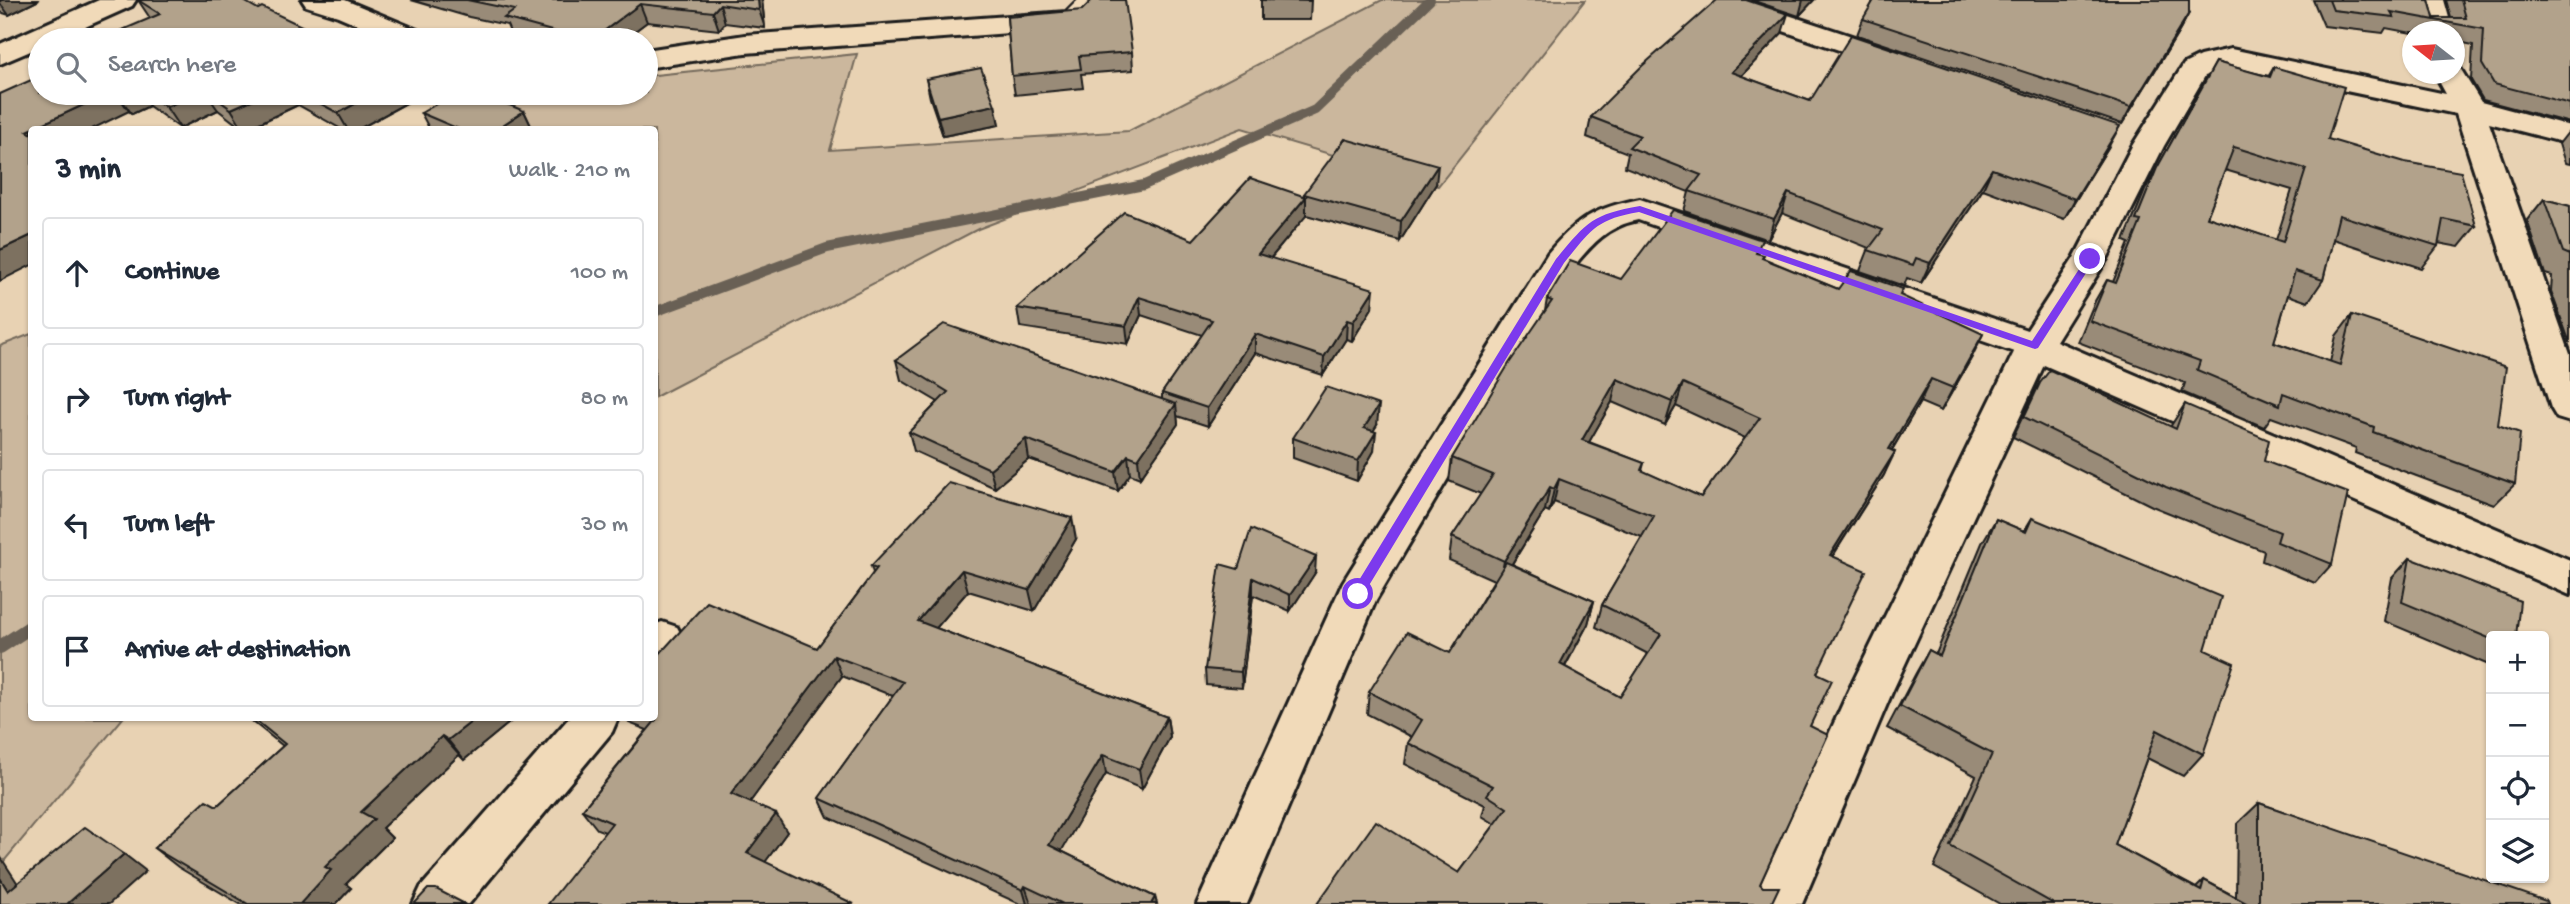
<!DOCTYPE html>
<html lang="en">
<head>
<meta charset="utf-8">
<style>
  :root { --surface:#fff; --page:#f6f6f7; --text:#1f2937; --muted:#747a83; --line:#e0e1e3 }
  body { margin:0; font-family:"Gochi Hand",sans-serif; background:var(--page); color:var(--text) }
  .controls { position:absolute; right:21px; bottom:21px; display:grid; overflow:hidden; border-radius:7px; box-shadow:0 2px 5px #0004 }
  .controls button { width:63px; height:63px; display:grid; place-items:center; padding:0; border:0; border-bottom:2px solid var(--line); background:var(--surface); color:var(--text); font:35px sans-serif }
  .compass { position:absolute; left:2402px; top:21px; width:63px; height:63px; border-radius:50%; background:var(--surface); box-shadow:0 2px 5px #0004; rotate:287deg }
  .stop { position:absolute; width:21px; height:21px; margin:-16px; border:5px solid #7c3aed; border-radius:50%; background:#fff }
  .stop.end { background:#7c3aed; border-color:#fff; box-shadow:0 2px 7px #0008 }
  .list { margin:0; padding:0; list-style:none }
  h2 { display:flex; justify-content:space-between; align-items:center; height:91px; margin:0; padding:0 28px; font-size:30px }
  h2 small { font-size:23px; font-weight:400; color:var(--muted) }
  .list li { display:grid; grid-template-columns:46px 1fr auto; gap:21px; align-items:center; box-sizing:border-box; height:112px; margin:0 14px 14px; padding:0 14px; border:2px solid var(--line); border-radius:7px }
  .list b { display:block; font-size:26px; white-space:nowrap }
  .list em { font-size:23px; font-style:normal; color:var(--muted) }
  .icon { flex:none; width:38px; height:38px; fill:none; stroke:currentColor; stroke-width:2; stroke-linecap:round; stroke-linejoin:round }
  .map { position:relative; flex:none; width:2570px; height:904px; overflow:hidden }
  .search { position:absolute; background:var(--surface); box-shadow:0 2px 5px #0004; left:28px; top:28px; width:630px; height:77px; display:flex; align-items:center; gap:18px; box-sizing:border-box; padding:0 24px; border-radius:38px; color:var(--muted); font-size:26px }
  .panel { position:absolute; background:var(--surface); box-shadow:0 2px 5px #0004; left:28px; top:126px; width:630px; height:595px; border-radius:7px }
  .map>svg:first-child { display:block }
  .green { fill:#cbb79d; stroke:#746a5c; stroke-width:2 }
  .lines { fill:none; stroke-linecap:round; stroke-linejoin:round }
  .stream-far1 { stroke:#696155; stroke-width:10 }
  .stream { stroke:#696155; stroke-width:14 }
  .minor-casing { stroke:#1c1c1c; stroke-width:6 }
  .tertiary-casing { stroke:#1c1c1c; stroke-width:6 }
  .minor { fill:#f1dab9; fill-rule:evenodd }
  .tertiary { fill:#f1dab9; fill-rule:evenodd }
  .wall { fill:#998b78; stroke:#1c1c1c; stroke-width:2; fill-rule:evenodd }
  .shaded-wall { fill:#7d7161; stroke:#1c1c1c; stroke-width:2 }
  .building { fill:#b2a28b; stroke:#1c1c1c; stroke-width:2; fill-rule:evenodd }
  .route { fill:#7c3aed }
</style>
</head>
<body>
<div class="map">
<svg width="2570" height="904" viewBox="0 0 2570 904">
  <rect width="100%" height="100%" fill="#e8d2b3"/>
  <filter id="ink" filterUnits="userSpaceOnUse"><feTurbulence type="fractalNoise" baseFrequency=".0143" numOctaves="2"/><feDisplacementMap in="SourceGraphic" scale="14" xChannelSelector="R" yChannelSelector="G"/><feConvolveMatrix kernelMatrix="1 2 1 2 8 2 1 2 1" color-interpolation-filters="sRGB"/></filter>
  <g filter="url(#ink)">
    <g class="green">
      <path d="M1382,0H1585L1438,186L1242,128L978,229L655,397L654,130H475L513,93H646V76L857,54L830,150L1129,131Z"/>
      <path d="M31,334L32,718H123L0,866V346Z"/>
    </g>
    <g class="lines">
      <path class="stream-far1" d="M654,312L827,248L1144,185L1315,110L1430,0"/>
      <path class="stream" d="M0,647L32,626"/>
      <g class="minor-casing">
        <g id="minor">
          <path d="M302,0H345L427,34L431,40H394L338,16L306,6Z"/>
          <path d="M1078,0H1107L1084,26L1074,28L745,53L646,68V50L745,35L1066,12Z"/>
          <path d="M2416,0H2444L2453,32H2425Z"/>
          <path d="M1746,1L1906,54L1910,60L1906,66L1896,69L1886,66L1736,15L1732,9L1736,3Z"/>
          <path d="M2231,49L2446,94L2435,74H2454V66L2460,68L2481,102L2570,126V144L2489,123L2570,354V422L2557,418L2551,408L2456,114L2231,67L2205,76L2164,146L2107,259L2056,341L2570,560V595L2044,365L1893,690L1802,904H1752L1849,690L2014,352L1638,220C1608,226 1592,244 1573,267L1376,600L1247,904H1197L1343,582L1548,253C1578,218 1595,208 1640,199L2027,330L2074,258L2132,146L2184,64L2200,56Z"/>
          <path d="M662,622L677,627L684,640L669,662L654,667V625Z"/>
          <path d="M569,718H618L612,732L469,904H413L421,887Z"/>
        </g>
      </g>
      <g class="tertiary-casing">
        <path id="tertiary" d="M99,0H136L132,6L56,40H40V47L0,64V44Z"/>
      </g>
      <use href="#minor" class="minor"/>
      <use href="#tertiary" class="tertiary"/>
    </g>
    <g class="wall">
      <path d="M0,0H39L9,15L0,12Z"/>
      <path d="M138,0L258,9L150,18Z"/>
      <path d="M411,0H762L765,28L725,23L719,30L647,22L623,40H525L512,37L507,25L469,17Z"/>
      <path d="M1261,0H1311L1310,20H1261Z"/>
      <path d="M1751,0H1814L1799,16Z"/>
      <path d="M2313,0H2429L2434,18H2451L2446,0H2570V123L2483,100L2471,80L2473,45L2454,41V32H2412V33L2386,28L2383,33L2324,26Z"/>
      <path d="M2189,13L2180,30L2122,124L1857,35L1863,19Z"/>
      <path d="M1007,17L1132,52L1133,70L1081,74L1083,88L1015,95L1012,76Z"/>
      <path d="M1782,33L1741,76L1810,101L2109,146L2064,219L1983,189L1921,283L1907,278L1904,286L1860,271L1869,248L1782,213L1768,240L1684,211L1689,192L1625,167L1628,153L1587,137L1591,117Z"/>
      <path d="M2216,62L2268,77L2274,67L2328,139L2476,226L2459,247L2438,243V246L2421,268L2333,239L2323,280L2308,302L2288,295L2274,342L2330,362L2336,336L2352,315L2498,425L2515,484L2494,505L2355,453L2356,448L2271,417L2264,427L2182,392L2185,383L2078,342L2095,301L2107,280L2113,282L2129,243L2124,241L2145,190ZM2225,170L2292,190L2276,240L2207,217Z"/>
      <path d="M926,79L995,105L999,125L943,136L930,98Z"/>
      <path d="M40,93H403L408,102L357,130H343L298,105L246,130H244L218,110L180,128L149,106L132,114L129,111L32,130Z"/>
      <path d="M524,111L533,130H430L421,113Z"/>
      <path d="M2570,130V164L2565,163L2559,144Z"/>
      <path d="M1436,184L1400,241L1306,215L1271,258L1372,308L1352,341L1346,339L1323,375L1255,353L1208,426L1177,416L1178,424L1140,478L1130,474L1118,491L1029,459L995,488L914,451L909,432L938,402L901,380L896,360L1162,399V393L1202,335L1141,315L1128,344L1020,327L1017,308L1193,240L1304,197V194Z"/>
      <path d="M2544,199L2570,206V343L2551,291L2552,276L2545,274L2527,220Z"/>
      <path d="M1758,253L1763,258L1838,289L1900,295L1972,357L1941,411L1920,402L1892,450L1884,475L1833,556L1810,726L1760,884L1771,904L1459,873L1495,824L1482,816L1485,805L1405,764L1408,743L1412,737L1367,714L1369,692L1450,653L1494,580L1449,560L1452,537L1481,494L1449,481L1452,458L1545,311L1547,299L1621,279ZM1612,402L1665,425L1676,406L1745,438L1701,497L1642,471L1644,463L1589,442ZM1554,502L1642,537L1602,605L1596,627L1648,654L1620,697L1565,667L1588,624L1594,601L1512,564L1545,510L1549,512Z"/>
      <path d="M2040,383L2170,427L2185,404L2264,461L2332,564L2315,583L2262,561L2264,551L2152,506L2013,437L2029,403Z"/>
      <path d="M1377,425L1373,431L1374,451L1357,481L1293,458V438Z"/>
      <path d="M2032,518L2205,650L2203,754L2183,776L2147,758L2115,845L2196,888L2204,880L2236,897L2237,824L2259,803L2547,904H2000L1934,867L1976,776L1887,728L1916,673L1929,650L1936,654L1982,543L1996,519L2024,531Z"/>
      <path d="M1076,539L1034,611L968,591L936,628L1167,717L1170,737L1142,789L1106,774L1061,851L1155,897L1157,904H1020L828,817L819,798L893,696L842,676L750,802L787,832L765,862L605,832L597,829L582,810L647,730L629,723L626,718H654L817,648L873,573L871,566Z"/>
      <path d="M2410,558L2491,636V666L2384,621L2392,578Z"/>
      <path d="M1238,569L1315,573L1290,611L1253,595L1242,688L1206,685L1205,669Z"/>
      <path d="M248,718H515L464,760L459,755L382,828L392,838L346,884L351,888L336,904H240L178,867L154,848L217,806L283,746Z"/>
    </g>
    <g class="shaded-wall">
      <path d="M2,0H39L9,15L0,3V1Z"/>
      <path d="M758,0H762L765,28L759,10Z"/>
      <path d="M1803,0H1814L1799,16Z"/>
      <path d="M640,4L647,22L623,40H592Z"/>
      <path d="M720,4L725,23L719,30L713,12Z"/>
      <path d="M2189,13L2180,30L2122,124L2131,107Z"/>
      <path d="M1788,14L1782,33L1726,92L1731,72Z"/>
      <path d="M109,93H116L129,111L90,130H32V136L27,131Z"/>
      <path d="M117,93H140L149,106L132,114Z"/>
      <path d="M197,93H206L218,110L180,128L166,107Z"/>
      <path d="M267,93H290L298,105L244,130L231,109Z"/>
      <path d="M375,93H403L408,102L357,130H348L338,113Z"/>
      <path d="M995,105L999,125L943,136L938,117Z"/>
      <path d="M524,111L533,130H495Z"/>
      <path d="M2120,126L2109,146L2064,219L2075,199Z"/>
      <path d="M1438,165L1436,184L1400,241L1401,221Z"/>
      <path d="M1992,169L1983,189L1921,283L1930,263Z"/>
      <path d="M1788,193L1782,213L1768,240L1774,219Z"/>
      <path d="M1306,197V216L1258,273V254Z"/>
      <path d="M32,235V265L0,281V250Z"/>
      <path d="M1374,289L1372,308L1352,341L1353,322Z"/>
      <path d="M1139,297L1141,315L1128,344L1126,326Z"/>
      <path d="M1347,320L1346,339L1323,375L1324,357Z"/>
      <path d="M1255,334V353L1208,426L1207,408Z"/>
      <path d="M1983,334L1972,357L1941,411L1953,388Z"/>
      <path d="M1617,379L1612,402L1577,463L1582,440Z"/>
      <path d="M1931,379L1920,402L1879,472L1889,449Z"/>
      <path d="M1683,383L1676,406L1665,425L1672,402Z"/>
      <path d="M1176,404L1178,424L1140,478L1138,459Z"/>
      <path d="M1379,405L1377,425L1363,448L1364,428Z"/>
      <path d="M1376,432L1374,451L1357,481L1358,461Z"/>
      <path d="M1026,439L1029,459L995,488L990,469Z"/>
      <path d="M1895,452L1884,475L1819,577L1830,555Z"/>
      <path d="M1128,455L1130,474L1118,491L1115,472Z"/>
      <path d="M1559,479L1554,502L1549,512L1554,489Z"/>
      <path d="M1550,487L1545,510L1500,583L1504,561Z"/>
      <path d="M1072,518L1076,539L1034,611L1029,590Z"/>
      <path d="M1316,557L1315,573L1290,611V595Z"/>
      <path d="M962,570L968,591L925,641L918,621Z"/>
      <path d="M1253,578V595L1242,688L1241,672Z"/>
      <path d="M1594,601L1588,624L1554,686L1560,664Z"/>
      <path d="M834,656L842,676L742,813L731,794Z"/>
      <path d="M1167,717L1170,737L1142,789L1139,769Z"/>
      <path d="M476,718H515L464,760L448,740Z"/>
      <path d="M442,736L459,755L382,828L392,838L346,884L351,888L336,904H300L361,812Z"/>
      <path d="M1103,755L1106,774L1054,864L1049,845Z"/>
      <path d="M776,814L787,832L758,872L747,853Z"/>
      <path d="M124,854L146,871L109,904H67Z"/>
      <path d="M0,856L31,904L8,891L0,878Z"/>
      <path d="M1025,886L1031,904H1027L1023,890Z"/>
      <path d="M1155,897L1157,904H1151Z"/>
    </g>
    <g class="building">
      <path d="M138,0H242L258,9L262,7L331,40H99L160,14Z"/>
      <path d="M467,0H758L759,10L720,4L713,12L640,4L592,40H585L504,18L515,10Z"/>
      <path d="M1092,0H1125L1132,52L1079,56L1081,69L1012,76L1007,17L1082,10Z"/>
      <path d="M1261,0H1311V1Z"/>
      <path d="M1717,0H1746L1788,14L1731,72L1810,101L1851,35L2120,126L2075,199L1992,169L1930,263L1916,258L1913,265L1868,250L1883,230L1788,193L1774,219L1689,191L1701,175L1629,147L1640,136L1591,117L1642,66Z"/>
      <path d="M1874,0H2189V13L2131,107L1863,19Z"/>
      <path d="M2329,0H2429L2434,18H2466L2461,0H2570V104L2494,84L2482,64L2484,29L2391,12L2394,17L2333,10Z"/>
      <path d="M2216,62L2270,77L2274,67L2344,87L2328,139L2405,162L2461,172L2476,226L2443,219L2438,246L2339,215L2323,280L2295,271L2274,342L2340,365L2352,315L2506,367L2498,425L2520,433L2515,484L2373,432L2374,427L2283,393L2280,405L2197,370L2200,361L2090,321L2107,280L2116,283L2141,221L2136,220L2157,168ZM2234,147L2306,169L2283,242L2207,217Z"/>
      <path d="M981,68L995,105L938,117L926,79Z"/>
      <path d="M40,76V93H109L27,131L32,134V235L0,250V94Z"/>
      <path d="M146,93H197L166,107Z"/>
      <path d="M209,93H267L231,109Z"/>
      <path d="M301,93H375L338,113Z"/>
      <path d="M455,93H480L524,111L495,130H461L421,113Z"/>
      <path d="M1345,139L1438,165L1401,221L1304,194Z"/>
      <path d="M1250,178L1306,197L1258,254L1374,289L1353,322L1347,320L1324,357L1255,334L1207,408L1162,393L1212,320L1139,297L1126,326L1017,308L1124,212L1193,240Z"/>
      <path d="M2544,199L2570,206V255L2563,252Z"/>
      <path d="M1673,210L1762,240L1756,253L1764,255L1762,258L1838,289L1851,271L1903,289L1900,295L1983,334L1953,388L1931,379L1889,449L1895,452L1830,555L1866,571L1817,673L1832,680L1810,726L1828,735L1760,884L1763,887H1779L1771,904H1317L1376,821L1459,873L1507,808L1487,795L1493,786L1408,743L1422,720L1369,692L1407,632L1450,653L1506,562L1594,601L1560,664L1620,697L1661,634L1602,605L1654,516L1559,479L1554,489L1550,487L1504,561L1452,537L1493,475L1452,458L1510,362L1552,301L1547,299L1570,261L1621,279ZM1617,379L1672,402L1683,383L1760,418L1701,497L1641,470L1644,463L1582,440Z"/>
      <path d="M944,324L1176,404L1138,459L1128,455L1115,472L1026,439L990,469L909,432L948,392L896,360Z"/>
      <path d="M2050,370L2176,429L2185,404L2269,440L2264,461L2348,493L2332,564L2277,542L2280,532L2166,487L2024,417L2040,383Z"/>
      <path d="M1326,387L1379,405L1364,428L1376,432L1358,461L1293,438Z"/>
      <path d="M949,483L1072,518L1029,590L962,570L918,621L1167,717L1139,769L1103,755L1049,845L1155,897L1151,904H1063L1025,886L1023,890L819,798L903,682L834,656L731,794L776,814L747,853L854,904H548L612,823L582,810L656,720L651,718H654V660L707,602L817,648L877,568L871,566Z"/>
      <path d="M2032,518L2221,597L2205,650L2234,663L2203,754L2157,730L2115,845L2201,891L2204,880L2248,904H2054L1950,846L1992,754L1900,706L1929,650L1940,656L1996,519L2026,532Z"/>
      <path d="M1251,529L1316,557L1290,595L1253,578L1241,672L1205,669L1220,564L1238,569Z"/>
      <path d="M2410,558L2520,601L2516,636H2491V639L2402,602Z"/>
      <path d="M253,718H476L448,740L442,736L361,812L374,819L325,867L331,870L300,904H248L154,848L206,800L217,806L285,744Z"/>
      <path d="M2259,803L2546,901L2547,904H2259Z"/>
      <path d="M85,827L124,854L67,904H0V878L8,891Z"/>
      <path d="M428,889H436L465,904H414Z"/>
    </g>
  </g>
  <path class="route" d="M1640,206L2032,341L2087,257L2095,259L2038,348L2035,349L1639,212C1596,219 1590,231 1564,263L1362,597H1353V590L1556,259C1586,223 1592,214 1640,206Z"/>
</svg>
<div class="controls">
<button>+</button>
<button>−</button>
<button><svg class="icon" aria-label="locate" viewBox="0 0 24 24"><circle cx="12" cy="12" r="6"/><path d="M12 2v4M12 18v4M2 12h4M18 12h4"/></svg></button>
<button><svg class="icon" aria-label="layers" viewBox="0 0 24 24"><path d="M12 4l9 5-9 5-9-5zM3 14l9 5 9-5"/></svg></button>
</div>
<svg class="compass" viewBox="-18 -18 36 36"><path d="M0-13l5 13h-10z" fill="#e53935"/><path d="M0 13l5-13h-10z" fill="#747a83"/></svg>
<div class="stop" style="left:1358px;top:594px"></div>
<div class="stop end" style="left:2090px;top:259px"></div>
<div class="search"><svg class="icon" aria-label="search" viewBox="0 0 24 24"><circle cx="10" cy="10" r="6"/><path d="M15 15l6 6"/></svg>Search here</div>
<section class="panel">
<h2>3 min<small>Walk · 210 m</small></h2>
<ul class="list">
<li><svg class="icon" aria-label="ahead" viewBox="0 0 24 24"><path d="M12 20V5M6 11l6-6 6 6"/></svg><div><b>Continue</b></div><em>100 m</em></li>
<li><svg class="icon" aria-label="right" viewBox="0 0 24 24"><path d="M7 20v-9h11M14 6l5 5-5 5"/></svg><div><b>Turn right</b></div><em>80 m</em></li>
<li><svg class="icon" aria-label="left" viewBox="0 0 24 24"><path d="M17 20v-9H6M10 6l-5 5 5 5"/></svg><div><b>Turn left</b></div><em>30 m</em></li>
<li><svg class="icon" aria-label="arrive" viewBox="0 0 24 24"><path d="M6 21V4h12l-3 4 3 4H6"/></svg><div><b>Arrive at destination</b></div></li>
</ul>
</section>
</div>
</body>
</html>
